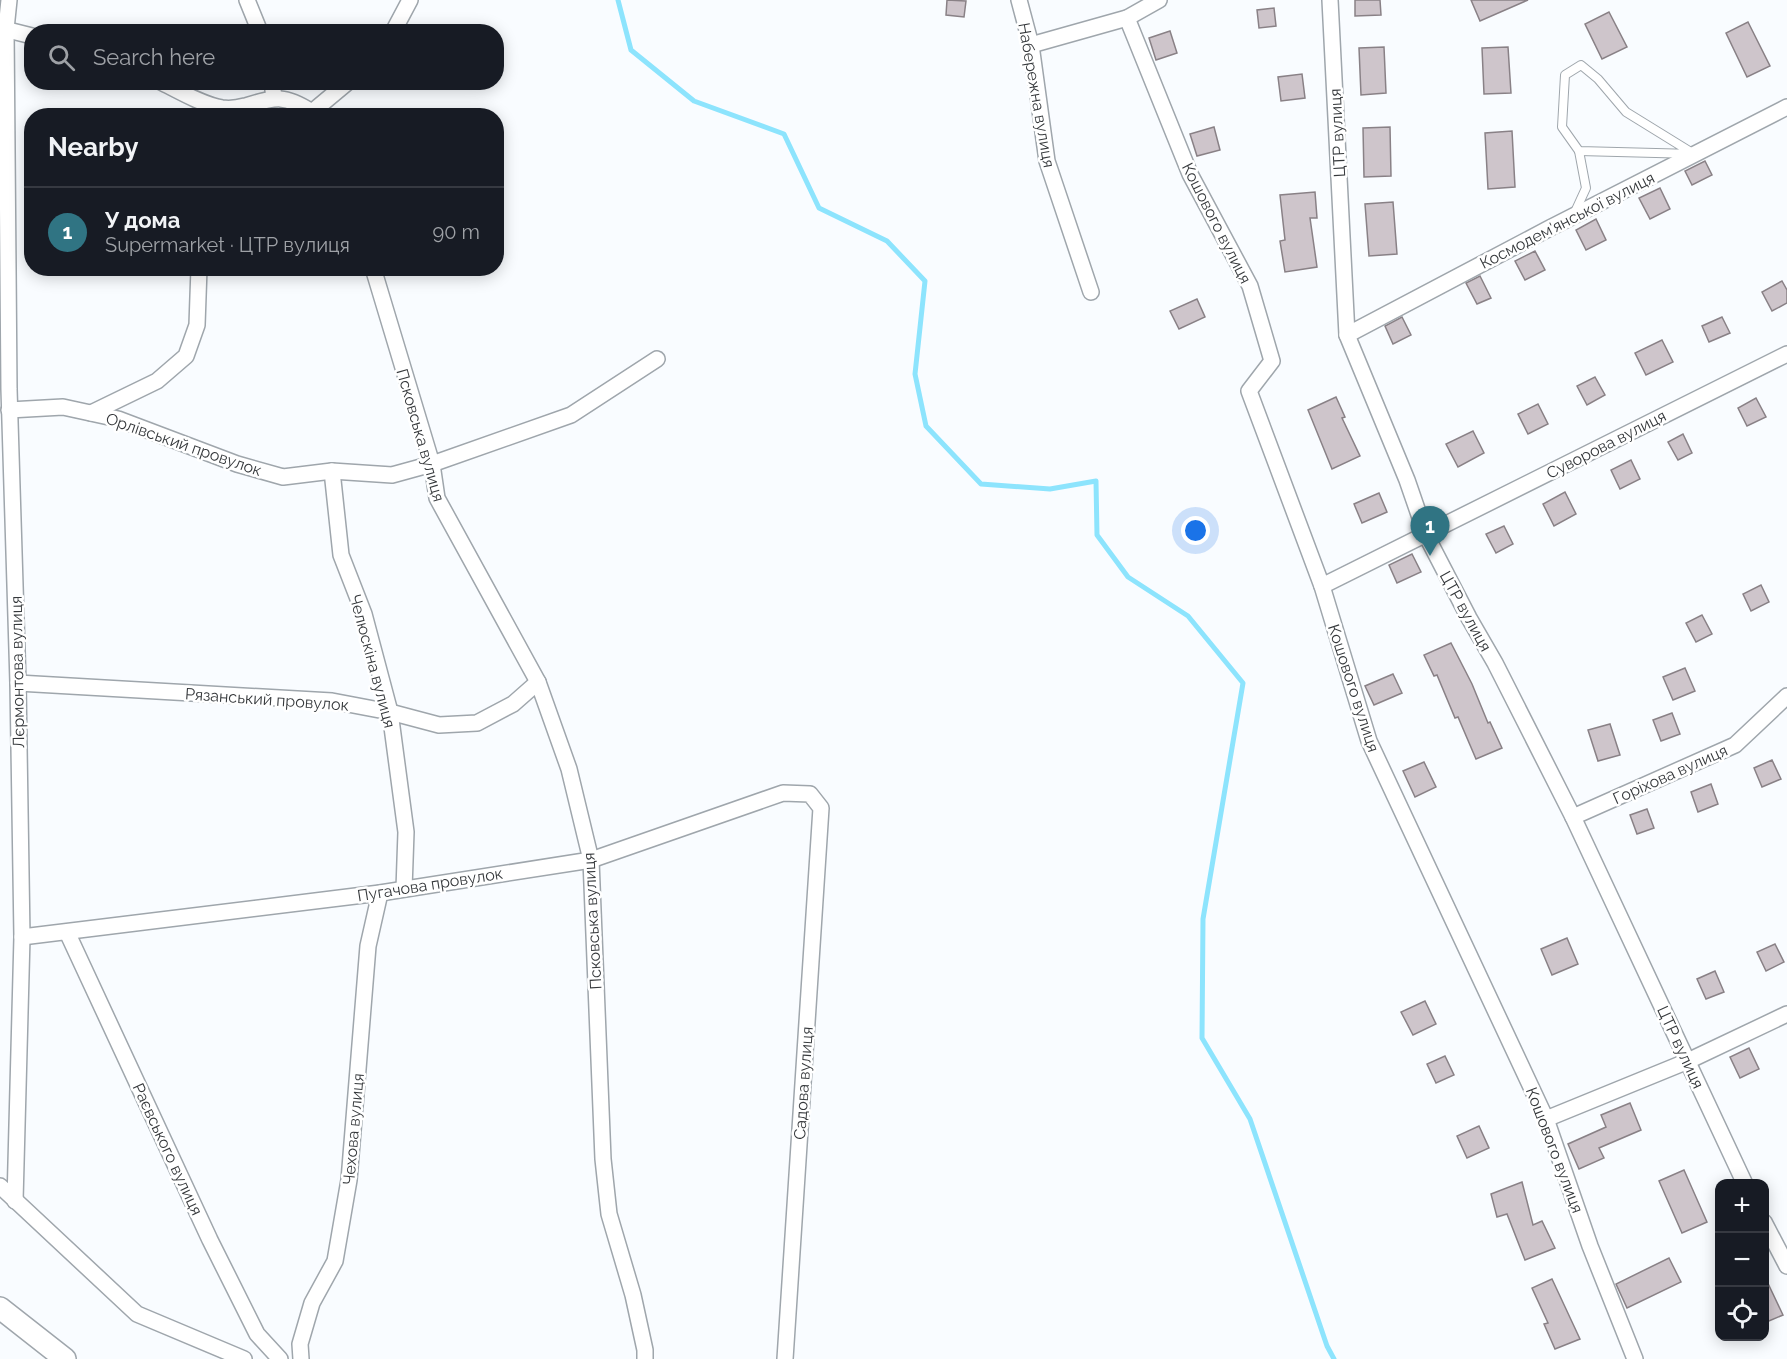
<!DOCTYPE html>
<html lang="en">
<head>
<meta charset="utf-8">
<style>
  :root { --surface:#171b24; --page:#20242c; --text:#f1f3f6; --muted:#9ea1a6; --line:#363941; --accent:#307483 }
  body { margin:0; font-family:Raleway,sans-serif; background:var(--page); color:var(--text) }
  .controls { position:absolute; right:18px; bottom:18px; display:grid; overflow:hidden; border-radius:12px; box-shadow:0 3px 15px #0003 }
  .controls button { width:54px; height:54px; display:grid; place-items:center; padding:0; border:0; border-bottom:2px solid var(--line); background:var(--surface); color:var(--text); font:30px sans-serif }
  .you { position:absolute; left:1196px; top:531px; width:21px; height:21px; margin:-15px; border:4px solid #fff; border-radius:50%; background:#1a73e8; box-shadow:0 0 0 9px #1a73e833 }
  .badge { display:grid; place-items:center; width:39px; height:39px; border-radius:50%; background:var(--accent); color:#fff; font-size:20px; font-weight:700 }
  .pin { position:absolute; translate:-50% -50px; filter:drop-shadow(0 2px 3px #0008) }
  .pin::after { content:''; position:absolute; top:32px; width:21px; height:18px; background:inherit; clip-path:polygon(0 0,100% 0,50% 100%) }
  .list { margin:0; padding:0; list-style:none }
  h2 { display:flex; justify-content:space-between; align-items:center; height:78px; margin:0; padding:0 24px; font-size:26px }
  h2 small { font-size:20px; font-weight:400; color:var(--muted) }
  .list li { display:grid; grid-template-columns:39px 1fr auto; gap:18px; align-items:center; box-sizing:border-box; height:90px; padding:0 24px; border-top:2px solid var(--line) }
  .list b { display:block; font-size:22px; white-space:nowrap }
  .list p { margin:0; font-size:20px; white-space:nowrap; color:var(--muted) }
  .list em { font-size:20px; font-style:normal; color:var(--muted) }
  .icon { flex:none; width:33px; height:33px; fill:none; stroke:currentColor; stroke-width:2; stroke-linecap:round; stroke-linejoin:round }
  .map { position:relative; flex:none; width:1787px; height:1359px; overflow:hidden }
  .search { position:absolute; background:var(--surface); box-shadow:0 3px 15px #0003; left:24px; top:24px; width:480px; height:66px; display:flex; align-items:center; gap:15px; box-sizing:border-box; padding:0 21px; border-radius:24px; color:var(--muted); font-size:22px }
  .panel { position:absolute; background:var(--surface); box-shadow:0 3px 15px #0003; left:24px; top:108px; width:480px; height:168px; border-radius:24px }
  .map>svg:first-child { display:block }
  .lines { fill:none; stroke-linecap:round; stroke-linejoin:round }
  .stream { stroke:#8de4fd; stroke-width:5 }
  .building { fill:#cec5cb; stroke:#898186; stroke-width:1.5 }
  .lane-casing { stroke:#9fa6ac; stroke-width:10 }
  .street-casing { stroke:#9fa6ac; stroke-width:18 }
  .secondary-casing { stroke:#9fa6ac; stroke-width:24 }
  .lane { stroke:#fff; stroke-width:8 }
  .street { stroke:#fff; stroke-width:15 }
  .secondary { stroke:#fff; stroke-width:21 }
  .labels { text-anchor:middle; stroke-width:5; stroke-linejoin:round; paint-order:stroke }
  .street-label { font-size:16px; fill:#35383b; stroke:#fff }
</style>
</head>
<body>
<div class="map">
<svg width="1787" height="1359" viewBox="0 0 1787 1359">
  <rect width="100%" height="100%" fill="#f9fcff"/>
  <g class="lines">
    <path class="stream" d="M618,0L631,50L694,101L784,134L819,208L887,241L925,281L915,374L926,426L981,484L1050,489L1096,481L1097,535L1128,577L1188,616L1243,683L1203,919L1202,1038L1250,1119L1327,1346L1334,1359"/>
  </g>
  <g class="building">
    <path d="M947,0L966,1L964,17L946,15Z"/>
    <path d="M1355,0H1380L1381,15L1355,16Z"/>
    <path d="M1471,0H1528L1480,21Z"/>
    <path d="M1274,8L1276,26L1259,28L1257,10Z"/>
    <path d="M1609,12L1627,47L1602,59L1585,24Z"/>
    <path d="M1748,22L1770,66L1747,77L1726,33Z"/>
    <path d="M1170,31L1177,53L1156,60L1149,38Z"/>
    <path d="M1384,47L1386,93L1361,95L1359,48Z"/>
    <path d="M1508,47L1511,93L1484,94L1482,48Z"/>
    <path d="M1302,74L1305,98L1281,101L1278,77Z"/>
    <path d="M1214,127L1220,150L1197,156L1190,134Z"/>
    <path d="M1390,127L1391,176L1364,177L1363,128Z"/>
    <path d="M1512,131L1515,187L1488,189L1485,133Z"/>
    <path d="M1705,161L1712,175L1692,185L1685,171Z"/>
    <path d="M1660,188L1670,209L1650,219L1639,198Z"/>
    <path d="M1315,192L1317,218H1310L1317,267L1285,272L1280,241L1285,240L1280,195Z"/>
    <path d="M1393,202L1397,254L1369,256L1365,204Z"/>
    <path d="M1596,219L1606,240L1586,250L1576,230Z"/>
    <path d="M1535,251L1545,270L1525,280L1515,261Z"/>
    <path d="M1480,276L1491,298L1477,304L1466,283Z"/>
    <path d="M1782,281L1787,290V303L1772,311L1762,292Z"/>
    <path d="M1197,299L1205,317L1179,329L1170,311Z"/>
    <path d="M1402,317L1411,335L1393,344L1385,326Z"/>
    <path d="M1722,317L1730,333L1709,342L1702,326Z"/>
    <path d="M1662,340L1673,362L1646,375L1635,353Z"/>
    <path d="M1595,377L1605,395L1587,405L1577,386Z"/>
    <path d="M1336,397L1345,417L1342,418L1360,456L1332,469L1308,410Z"/>
    <path d="M1756,398L1766,417L1747,426L1738,408Z"/>
    <path d="M1538,404L1548,424L1528,434L1518,414Z"/>
    <path d="M1473,431L1484,453L1458,467L1446,444Z"/>
    <path d="M1683,434L1692,453L1678,460L1668,442Z"/>
    <path d="M1631,460L1640,479L1620,489L1611,470Z"/>
    <path d="M1565,492L1576,514L1554,526L1543,504Z"/>
    <path d="M1379,493L1387,512L1362,523L1354,504Z"/>
    <path d="M1504,526L1513,544L1496,553L1486,534Z"/>
    <path d="M1412,554L1421,572L1397,583L1389,565Z"/>
    <path d="M1761,585L1769,602L1751,611L1743,594Z"/>
    <path d="M1702,615L1712,634L1696,642L1686,623Z"/>
    <path d="M1451,643L1472,684L1488,723L1490,722L1502,748L1476,759L1458,717L1455,718L1437,675L1434,676L1424,655Z"/>
    <path d="M1685,668L1695,691L1673,700L1663,677Z"/>
    <path d="M1393,674L1402,693L1374,705L1365,686Z"/>
    <path d="M1672,713L1680,734L1661,741L1653,720Z"/>
    <path d="M1610,724L1620,755L1598,761L1588,730Z"/>
    <path d="M1772,760L1781,779L1762,787L1754,768Z"/>
    <path d="M1424,762L1436,787L1415,797L1403,771Z"/>
    <path d="M1711,784L1718,804L1698,812L1691,792Z"/>
    <path d="M1647,809L1654,828L1637,834L1630,815Z"/>
    <path d="M1567,938L1578,964L1552,975L1541,949Z"/>
    <path d="M1775,944L1784,962L1766,971L1757,952Z"/>
    <path d="M1715,971L1724,992L1706,999L1697,979Z"/>
    <path d="M1425,1001L1436,1024L1413,1035L1401,1012Z"/>
    <path d="M1749,1048L1759,1069L1740,1078L1730,1057Z"/>
    <path d="M1445,1056L1454,1075L1436,1083L1427,1064Z"/>
    <path d="M1630,1103L1641,1130L1599,1148L1604,1158L1579,1169L1568,1144L1606,1127L1601,1115Z"/>
    <path d="M1479,1126L1489,1148L1467,1158L1457,1136Z"/>
    <path d="M1684,1170L1707,1222L1682,1233L1659,1181Z"/>
    <path d="M1522,1182L1533,1225L1542,1221L1555,1248L1525,1260L1507,1214L1497,1217L1491,1194Z"/>
    <path d="M1669,1258L1681,1282L1627,1308L1616,1284Z"/>
    <path d="M1764,1275L1783,1315L1764,1323Z"/>
    <path d="M1552,1279L1580,1339L1555,1349L1544,1324L1548,1323L1532,1288Z"/>
  </g>
  <g class="lines">
    <g class="lane-casing">
      <g id="lane">
        <path d="M1581,65L1598,79L1626,112L1694,154L1579,151L1562,127L1565,75Z"/>
        <path d="M1575,212L1586,188L1579,151"/>
      </g>
    </g>
    <g class="street-casing">
      <g id="street">
        <path d="M9,0L6,29L9,389L18,683L22,937L15,1201"/>
        <path d="M247,0L260,32"/>
        <path d="M1019,0L1031,45L1047,161L1091,292"/>
        <path d="M1330,0L1347,335L1407,480L1426,535L1469,618L1495,663L1573,817L1745,1184"/>
        <path d="M1127,18L1190,174L1250,286L1272,361L1249,391L1322,586L1369,741L1546,1119L1590,1246L1635,1359"/>
        <path d="M0,28L32,36"/>
        <path d="M393,32L410,0"/>
        <path d="M1031,45L1127,18L1159,0"/>
        <path d="M161,82C179,91 203,105 222,108C230,109 238,108 245,106C276,97 284,94 312,112L314,116"/>
        <path d="M272,82L274,98"/>
        <path d="M312,112L348,82"/>
        <path d="M373,268L432,464L437,498L538,682L569,769L591,860L603,1159L609,1214L633,1295L645,1350V1359"/>
        <path d="M1347,335L1548,229L1787,107"/>
        <path d="M9,410L63,407L118,419L237,464L283,477L332,471L392,475L432,464L571,415L657,359"/>
        <path d="M91,413L157,381L186,356L197,325L199,268"/>
        <path d="M332,471L341,555L364,614L390,712L406,832L404,889"/>
        <path d="M1322,586L1787,354"/>
        <path d="M18,683L332,701L390,712L439,725L477,723L513,704L538,682"/>
        <path d="M1573,817L1735,745L1787,696"/>
        <path d="M67,932L210,1240L257,1334L280,1359"/>
        <path d="M22,937L380,893L591,860L783,793L810,794L821,808L785,1359"/>
        <path d="M1546,1119L1688,1061L1787,1014"/>
        <path d="M0,1186L137,1314L244,1359"/>
        <path d="M1764,1222L1787,1266"/>
        <path d="M301,1359L300,1344L312,1303L335,1261L349,1180L368,946L380,893"/>
      </g>
    </g>
    <g class="secondary-casing">
      <path id="secondary" d="M0,1308L65,1359"/>
    </g>
    <use href="#lane" class="lane"/>
    <use href="#street" class="street"/>
    <use href="#secondary" class="secondary"/>
  </g>
  <g class="labels">
    <g class="street-label">
      <text transform="translate(1037 95) rotate(80)" y="6">Набережна вулиця</text>
      <text transform="translate(1337 133) rotate(-93)" y="6">ЦТР вулиця</text>
      <text transform="translate(1567 220) rotate(-27)" y="6">Космодем'янської вулиця</text>
      <text transform="translate(1217 223) rotate(63)" y="6">Кошового вулиця</text>
      <text transform="translate(421 435) rotate(74)" y="6">Псковська вулиця</text>
      <text transform="translate(184 444) rotate(19)" y="6">Орлівський провулок</text>
      <text transform="translate(1606 444) rotate(-27)" y="6">Суворова вулиця</text>
      <text transform="translate(1466 611) rotate(61)" y="6">ЦТР вулиця</text>
      <text transform="translate(373 661) rotate(75)" y="6">Челюскіна вулиця</text>
      <text transform="translate(17 672) rotate(-91)" y="6">Лєрмонтова вулиця</text>
      <text transform="translate(1354 688) rotate(72)" y="6">Кошового вулиця</text>
      <text transform="translate(267 699) rotate(4)" y="6">Рязанський провулок</text>
      <text transform="translate(1670 774) rotate(-24)" y="6">Горіхова вулиця</text>
      <text transform="translate(430 884) rotate(-9)" y="6">Пугачова провулок</text>
      <text transform="translate(592 921) rotate(-93)" y="6">Псковська вулиця</text>
      <text transform="translate(1681 1047) rotate(65)" y="6">ЦТР вулиця</text>
      <text transform="translate(803 1083) rotate(-86)" y="6">Садова вулиця</text>
      <text transform="translate(353 1129) rotate(-85)" y="6">Чехова вулиця</text>
      <text transform="translate(168 1149) rotate(65)" y="6">Раєвського вулиця</text>
      <text transform="translate(1555 1150) rotate(69)" y="6">Кошового вулиця</text>
    </g>
  </g>
</svg>
<div class="controls">
<button>+</button>
<button>−</button>
<button><svg class="icon" aria-label="locate" viewBox="0 0 24 24"><circle cx="12" cy="12" r="6"/><path d="M12 2v4M12 18v4M2 12h4M18 12h4"/></svg></button>
</div>
<div class="you"></div>
<div class="pin badge" style="left:1430px;top:556px">1</div>
<div class="search"><svg class="icon" aria-label="search" viewBox="0 0 24 24"><circle cx="10" cy="10" r="6"/><path d="M15 15l6 6"/></svg>Search here</div>
<section class="panel">
<h2>Nearby<small></small></h2>
<ul class="list">
<li><span class="badge">1</span><div><b>У дома</b><p>Supermarket · ЦТР вулиця</p></div><em>90 m</em></li>
</ul>
</section>
</div>
</body>
</html>
